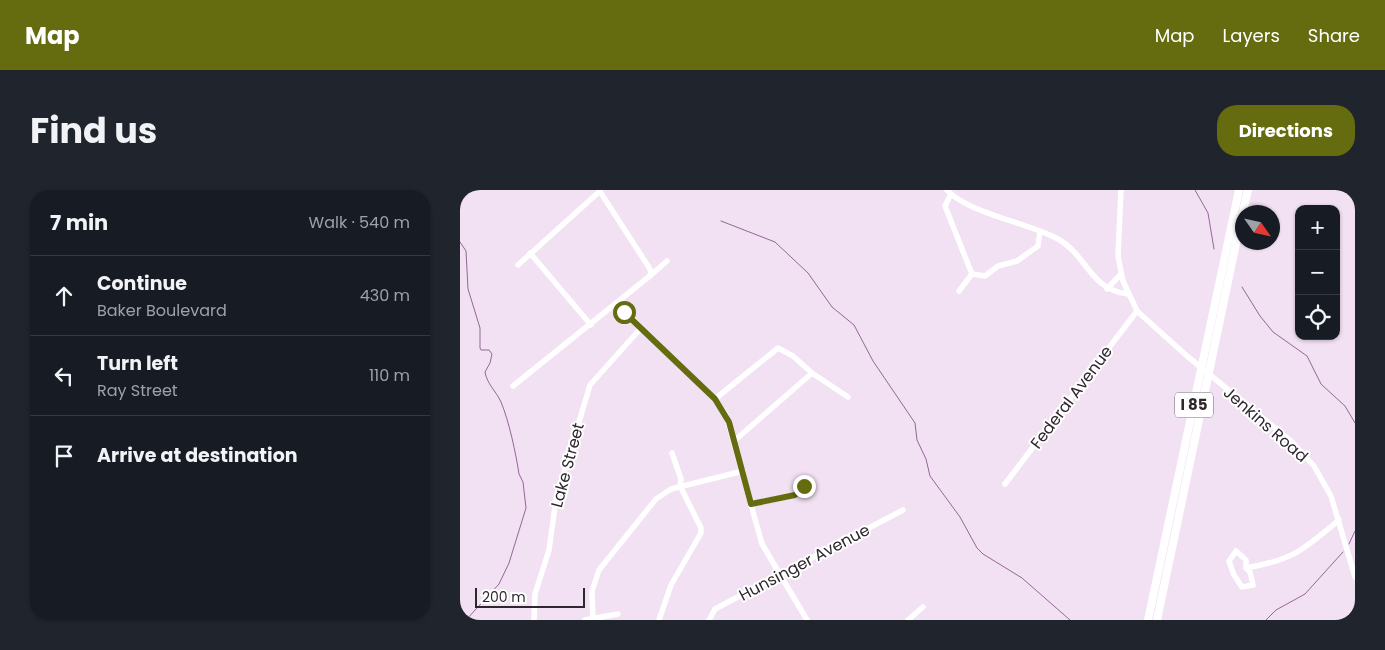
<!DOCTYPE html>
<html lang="en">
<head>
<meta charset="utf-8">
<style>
  :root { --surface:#171b24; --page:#20242c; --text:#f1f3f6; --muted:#9ea1a6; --line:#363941; --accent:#656c10 }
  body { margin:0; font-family:Poppins,sans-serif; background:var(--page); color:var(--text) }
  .controls { position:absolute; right:15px; top:15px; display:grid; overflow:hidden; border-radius:10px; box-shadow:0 1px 4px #0004 }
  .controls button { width:45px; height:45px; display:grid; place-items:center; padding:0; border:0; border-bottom:1px solid var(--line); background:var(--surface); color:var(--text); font:25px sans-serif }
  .compass { position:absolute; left:775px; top:15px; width:45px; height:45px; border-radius:50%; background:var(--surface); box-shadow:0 1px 4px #0004; rotate:124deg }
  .scale { position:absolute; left:15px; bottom:12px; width:110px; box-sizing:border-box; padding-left:5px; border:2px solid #2e272e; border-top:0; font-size:14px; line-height:18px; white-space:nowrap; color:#2e272e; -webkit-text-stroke:4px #fff; paint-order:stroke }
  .stop { position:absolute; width:15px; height:15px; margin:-11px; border:4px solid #656c10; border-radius:50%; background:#fff }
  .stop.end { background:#656c10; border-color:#fff; box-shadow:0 1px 5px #0008 }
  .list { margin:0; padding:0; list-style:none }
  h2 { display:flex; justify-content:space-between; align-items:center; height:65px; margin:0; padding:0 20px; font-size:21px }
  h2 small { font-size:16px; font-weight:400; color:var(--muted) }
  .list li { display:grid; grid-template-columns:32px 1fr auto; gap:15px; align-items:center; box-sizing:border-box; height:80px; padding:0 20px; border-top:1px solid var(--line) }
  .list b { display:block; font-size:19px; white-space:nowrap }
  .list p { margin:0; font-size:16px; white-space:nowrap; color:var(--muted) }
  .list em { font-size:16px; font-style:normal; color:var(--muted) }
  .icon { flex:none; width:28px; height:28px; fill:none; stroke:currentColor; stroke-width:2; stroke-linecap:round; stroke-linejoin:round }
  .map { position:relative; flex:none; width:895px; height:430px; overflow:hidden; border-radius:20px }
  header { display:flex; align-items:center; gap:30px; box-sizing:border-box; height:70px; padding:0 25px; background:var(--accent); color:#fff }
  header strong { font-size:24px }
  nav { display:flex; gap:28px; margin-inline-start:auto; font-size:18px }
  .intro { display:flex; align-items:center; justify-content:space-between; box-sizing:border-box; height:120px; padding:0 30px }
  h1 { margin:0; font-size:35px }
  .button { padding:12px 22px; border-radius:20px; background:var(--accent); color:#fff; font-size:18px; font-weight:700 }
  main { display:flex; gap:30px; padding:0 30px }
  aside { flex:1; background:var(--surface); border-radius:20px; box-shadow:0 1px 4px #0004 }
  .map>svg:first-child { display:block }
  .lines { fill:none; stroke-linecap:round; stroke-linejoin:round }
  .stream { stroke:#936896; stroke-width:1 }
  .minor { stroke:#fff; stroke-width:5.5 }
  .highway { stroke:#fff; stroke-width:8 }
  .route { stroke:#656c10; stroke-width:6 }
  .labels { text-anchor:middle; stroke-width:4; stroke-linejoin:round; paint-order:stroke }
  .shield { fill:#fff; stroke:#6d686d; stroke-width:1 }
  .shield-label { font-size:15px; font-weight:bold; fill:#2e272e }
  .street-label { font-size:16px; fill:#2e272e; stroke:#fff }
</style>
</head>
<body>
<header>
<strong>Map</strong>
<nav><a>Map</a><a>Layers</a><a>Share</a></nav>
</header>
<div class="intro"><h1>Find us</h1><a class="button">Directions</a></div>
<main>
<aside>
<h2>7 min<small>Walk · 540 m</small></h2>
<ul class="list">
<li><svg class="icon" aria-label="ahead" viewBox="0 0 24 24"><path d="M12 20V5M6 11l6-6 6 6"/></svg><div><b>Continue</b><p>Baker Boulevard</p></div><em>430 m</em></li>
<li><svg class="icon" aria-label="left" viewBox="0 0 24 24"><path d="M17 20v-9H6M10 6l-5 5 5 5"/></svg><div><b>Turn left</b><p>Ray Street</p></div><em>110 m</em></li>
<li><svg class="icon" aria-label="arrive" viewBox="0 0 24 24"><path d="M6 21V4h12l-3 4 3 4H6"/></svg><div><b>Arrive at destination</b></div></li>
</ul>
</aside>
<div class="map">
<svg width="895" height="430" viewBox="0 0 895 430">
  <rect width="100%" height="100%" fill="#f2e0f3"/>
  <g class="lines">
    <g class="stream">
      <path d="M735,0L748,23L754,59"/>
      <path d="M261,31L315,52L348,83L372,117L394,135L413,171L455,233L457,250L466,269L470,286L500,327L517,358L523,364L562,388L610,430"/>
      <path d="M0,52L6,61L8,99L20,138V158L21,160H29L32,164L30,173L25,182C27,194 36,201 41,212C49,231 56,264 59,284L63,292L66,318L49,373L39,394L6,430"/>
      <path d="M782,97L800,126L813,142L847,166L861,194L885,216L895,233"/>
      <path d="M889,354L895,341"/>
      <path d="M806,430L816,420L845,404L883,362"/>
    </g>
    <g class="minor">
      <path d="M487,0C507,23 570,33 598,49C627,65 630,100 668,104"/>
      <path d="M661,0L658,66L663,91L677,121L727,166L832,252L854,276L871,306L895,387"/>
      <path d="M491,4L485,16L512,84L499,101"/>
      <path d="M70,63L131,135"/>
      <path d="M58,75L140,1"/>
      <path d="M512,84L525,86L538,76L557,71L578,56L580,41"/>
      <path d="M191,85L207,71"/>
      <path d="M647,99L661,84"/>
      <path d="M157,114L255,209L266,225L302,354L347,430"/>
      <path d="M53,196L191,85L190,79L139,0"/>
      <path d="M255,209L318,158L333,166L352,183L388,207"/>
      <path d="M274,251L352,183"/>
      <path d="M545,294L677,121"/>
      <path d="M291,314L335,305L340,301L347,289"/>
      <path d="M776,361L786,370V378L790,382L793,395L782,397L774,385L769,371Z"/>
      <path d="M786,378C833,370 843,360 879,330"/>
      <path d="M74,430L75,404L89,360L96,309L130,195L181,138"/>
      <path d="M125,430L158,424"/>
      <path d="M133,430L132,401L139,380L196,309L211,299L283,281"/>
      <path d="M199,430L211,395L241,343V338L220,296L221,289L212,263"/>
      <path d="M249,430L255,419L272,410L443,320"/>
      <path d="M448,430L463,417"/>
    </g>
    <g class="highway">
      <path d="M783,22L788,0"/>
      <path d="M688,430L779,0"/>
      <path d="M697,430L782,25"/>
    </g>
  </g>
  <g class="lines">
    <path class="route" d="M164,122L255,209L269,232L291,314L335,305L344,296"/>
  </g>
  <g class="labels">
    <rect class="shield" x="715" y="202.5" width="38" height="25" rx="4"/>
    <g class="shield-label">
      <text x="734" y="220">I 85</text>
    </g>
    <g class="street-label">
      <text transform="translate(611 207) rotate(-53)" y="6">Federal Avenue</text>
      <text transform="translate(806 234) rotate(41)" y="6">Jenkins Road</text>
      <text transform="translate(107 275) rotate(-75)" y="6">Lake Street</text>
      <text transform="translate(344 372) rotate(-28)" y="6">Hunsinger Avenue</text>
    </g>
  </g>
</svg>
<div class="controls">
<button>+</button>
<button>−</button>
<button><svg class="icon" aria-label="locate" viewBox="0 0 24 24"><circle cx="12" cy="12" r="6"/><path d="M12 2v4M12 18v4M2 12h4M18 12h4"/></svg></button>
</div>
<svg class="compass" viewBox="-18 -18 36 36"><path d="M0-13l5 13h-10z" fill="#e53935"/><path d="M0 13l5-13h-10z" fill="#9ea1a6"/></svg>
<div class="scale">200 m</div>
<div class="stop" style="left:164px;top:122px"></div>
<div class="stop end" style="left:344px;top:296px"></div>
</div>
</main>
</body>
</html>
